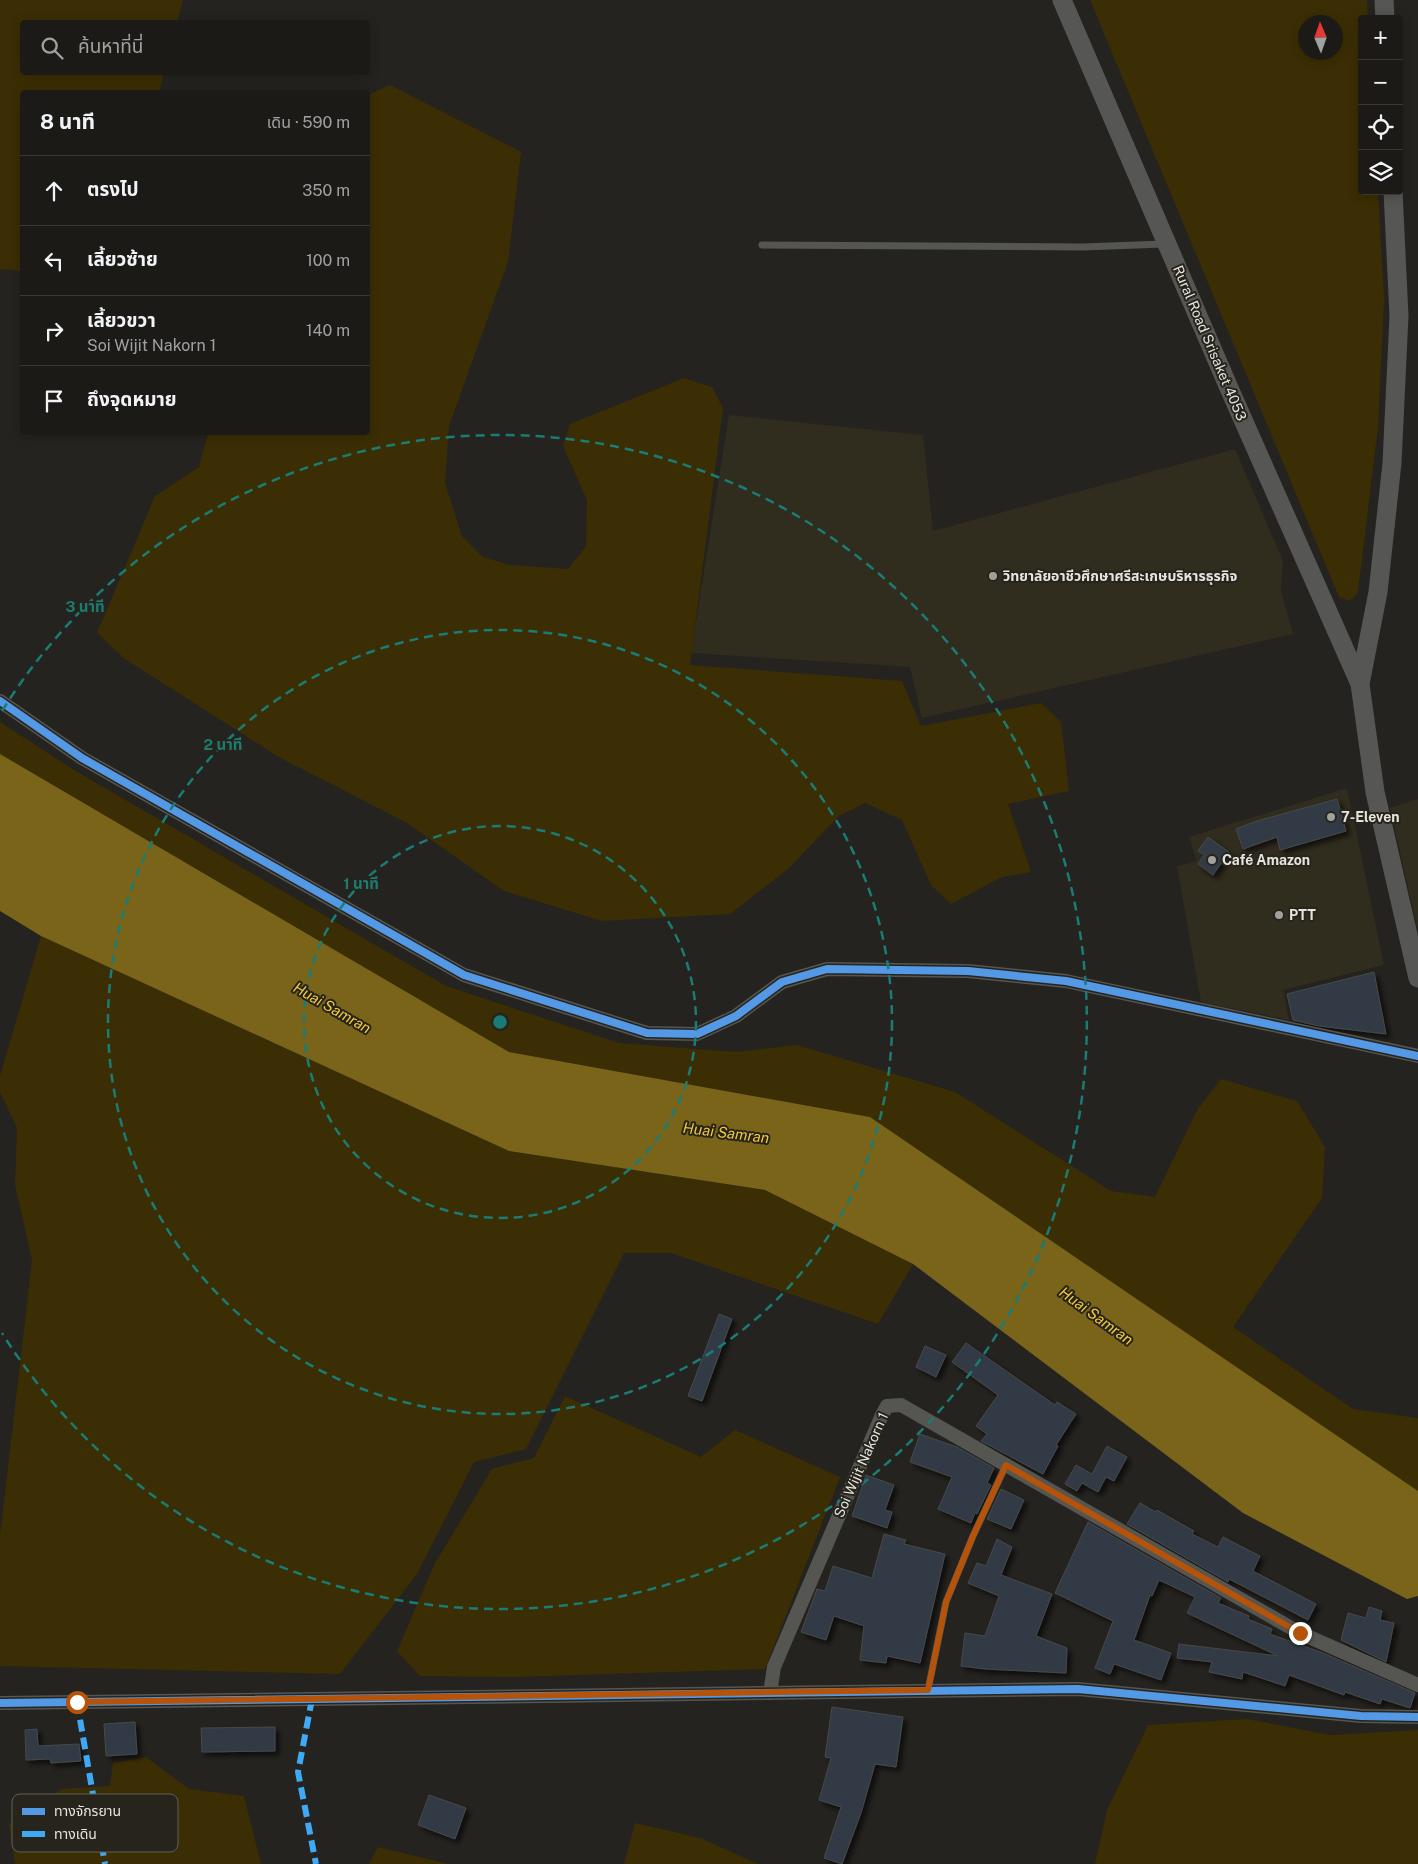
<!DOCTYPE html>
<html lang="th">
<head>
<meta charset="utf-8">
<style>
  :root { --surface:#1b1a17; --page:#242320; --text:#f1f3f6; --muted:#a0a1a1; --line:#393836 }
  body { margin:0; font-family:"Public Sans","Noto Sans Thai",sans-serif; background:var(--page); color:var(--text) }
  .controls { position:absolute; right:15px; top:15px; display:grid; overflow:hidden; border-radius:5px; box-shadow:0 2px 12px #0003 }
  .controls button { width:45px; height:45px; display:grid; place-items:center; padding:0; border:0; border-bottom:1px solid var(--line); background:var(--surface); color:var(--text); font:25px sans-serif }
  .compass { position:absolute; left:1298px; top:15px; width:45px; height:45px; border-radius:50%; background:var(--surface); box-shadow:0 2px 12px #0003; rotate:358deg }
  .stop { position:absolute; width:15px; height:15px; margin:-11px; border:4px solid #b45309; border-radius:50%; background:#fff }
  .stop.end { background:#b45309; border-color:#fff; box-shadow:0 1px 5px #0008 }
  .list { margin:0; padding:0; list-style:none }
  h2 { display:flex; justify-content:space-between; align-items:center; height:65px; margin:0; padding:0 20px; font-size:21px }
  h2 small { font-size:16px; font-weight:400; color:var(--muted) }
  .list li { display:grid; grid-template-columns:32px 1fr auto; gap:15px; align-items:center; box-sizing:border-box; height:70px; padding:0 20px; border-top:1px solid var(--line) }
  .list b { display:block; font-size:19px; white-space:nowrap }
  .list p { margin:0; font-size:16px; white-space:nowrap; color:var(--muted) }
  .list em { font-size:16px; font-style:normal; color:var(--muted) }
  .icon { flex:none; width:28px; height:28px; fill:none; stroke:currentColor; stroke-width:2; stroke-linecap:round; stroke-linejoin:round }
  .map { position:relative; flex:none; width:1418px; height:1864px; overflow:hidden }
  .search { position:absolute; background:var(--surface); box-shadow:0 2px 12px #0003; left:20px; top:20px; width:350px; height:55px; display:flex; align-items:center; gap:12px; box-sizing:border-box; padding:0 18px; border-radius:5px; color:var(--muted); font-size:19px }
  .panel { position:absolute; background:var(--surface); box-shadow:0 2px 12px #0003; left:20px; top:90px; width:350px; height:345px; border-radius:5px }
  .map>svg:first-child { display:block }
  .built { fill:#302c1e }
  .green { fill:#3b2e04; fill-rule:evenodd }
  .water { fill:#7a641a }
  .building { fill:#313a45; stroke:#484949; filter:url(#shadow) }
  .lines { fill:none; stroke-linecap:round; stroke-linejoin:round }
  .lane { stroke:#555552; stroke-width:7 }
  .street { stroke:#555552; stroke-width:14 }
  .secondary { stroke:#565654; stroke-width:19 }
  .quiet { stroke:#3fa9f5; stroke-width:6; stroke-dasharray:12 6; stroke-linecap:butt }
  .cycleway-casing { stroke:#27241c; stroke-width:11 }
  .cycleway { stroke:#5399e6; stroke-width:8 }
  .route { stroke:#b45309; stroke-width:6 }
  .ring { fill:none; stroke:#1a7c74; stroke-width:2.5; stroke-dasharray:9 6 }
  .poi-dot { fill:#a2a09c; stroke:#27241c; stroke-width:2 }
  .labels { text-anchor:middle; stroke-width:4; stroke-linejoin:round; paint-order:stroke }
  .street-label { font-size:14px; fill:#e6e4df; stroke:#27241c }
  .poi-label { font-size:14px; font-weight:bold; fill:#e6e4df; stroke:#27241c; text-anchor:start }
  .water-label { font-size:15px; font-style:italic; fill:#f3c83d; stroke:#27241c }
  .key { fill:#27241c; stroke:#605e56; stroke-width:1 }
  .key-label { font-size:14px; fill:#e6e4df }
  .centre { fill:#1a7c74; stroke:#27241c; stroke-width:2.5 }
  .ring-label { font-size:15px; text-anchor:middle; font-weight:bold; fill:#1a7c74; stroke:#27241c; stroke-width:4; stroke-linejoin:round; paint-order:stroke }
</style>
</head>
<body>
<div class="map">
<svg width="1418" height="1864" viewBox="0 0 1418 1864">
  <defs>
    <filter id="shadow"><feDropShadow dx="4" dy="4" stdDeviation="2.5" flood-color="#0009"/></filter>
  </defs>
  <rect width="100%" height="100%" fill="#24231f"/>
  <g class="built">
    <path d="M729,415L923,435L933,531L1235,449L1283,561L1281,591L1293,634L922,718L910,667L691,653Z"/>
    <path d="M1347,788L1384,965L1283,990L1289,1020L1201,1002L1177,866L1197,861L1189,837Z"/>
    <path d="M1418,799V931L1390,808Z"/>
  </g>
  <g class="green">
    <path d="M0,0H183L177,22H22V72L164,73L159,92H22V271L0,269Z"/>
    <path d="M1090,0H1367L1368,19H1362V191H1378L1384,300L1378,427L1358,592L1350,601L1339,597ZM1306,22H1336V52H1306Z"/>
    <path d="M390,85L521,152L508,262L449,426L445,483L462,536L483,557L510,565L568,569L586,546L587,500L563,446L570,424L684,378L712,387L723,408L690,665L902,681L921,726L1041,703L1061,722L1069,791L1008,804L1031,872L1002,877L951,904L931,885L902,820L865,803L839,816L788,869L730,914L602,921L504,891L407,823L277,756L125,659L97,633L155,496L199,467L208,433L368,432V95Z"/>
    <path d="M0,722L74,770L446,986L619,1043L737,1052L797,1045L955,1092L1111,1191L1155,1197L1197,1110L1221,1079L1297,1101L1325,1147L1322,1198L1233,1327L1353,1409L1418,1418V1491L870,1117L509,1052L0,754Z"/>
    <path d="M41,936L509,1151L765,1190L913,1264L878,1324L671,1253H624L526,1449L474,1462L417,1574L340,1674L0,1666V1536L32,1260L15,1185L17,1128L0,1092V1076Z"/>
    <path d="M565,1396L701,1457L735,1430L840,1477L765,1669L515,1677L420,1676L397,1651L434,1565L492,1469L534,1458Z"/>
    <path d="M1247,1719L1330,1735L1418,1730V1864H1095L1107,1810L1148,1725Z"/>
    <path d="M146,1757L189,1789L244,1796L261,1864H15L9,1824L62,1789L110,1786L113,1763Z"/>
    <path d="M635,1823L700,1838L758,1864H624Z"/>
    <path d="M378,1847L449,1864H369Z"/>
  </g>
  <path class="water" d="M0,754L509,1052L870,1117L1418,1491V1596L1407,1599L1243,1513L913,1264L765,1190L509,1151L41,936L0,911Z"/>
  <g class="building">
    <path d="M1337,799L1346,831L1280,850L1277,837L1243,849L1236,829L1257,821Z"/>
    <path d="M1208,837L1229,852L1213,875L1198,864L1204,855L1198,851Z"/>
    <path d="M1374,972L1386,1034L1319,1026L1293,1020L1287,994Z"/>
    <path d="M719,1314L732,1319L702,1401L688,1396Z"/>
    <path d="M966,1343L1055,1405L1057,1402L1076,1414L1056,1445L1058,1446L1043,1474L981,1441L987,1434L976,1426L998,1395L952,1362Z"/>
    <path d="M925,1346L946,1355L936,1377L916,1367Z"/>
    <path d="M920,1434L957,1447L994,1468L987,1483L991,1485L977,1514L975,1513L971,1523L938,1509L952,1477L910,1462Z"/>
    <path d="M1107,1446L1127,1457L1114,1481L1106,1477L1098,1492L1082,1483L1077,1491L1065,1484L1076,1465L1092,1474Z"/>
    <path d="M866,1475L894,1485L885,1510L892,1512L887,1528L852,1516Z"/>
    <path d="M1001,1489L1024,1500L1011,1529L987,1519Z"/>
    <path d="M1140,1503L1156,1512L1157,1510L1194,1531L1192,1534L1218,1547L1223,1537L1260,1556L1253,1571L1316,1604L1308,1620L1229,1579L1228,1582L1127,1524Z"/>
    <path d="M1088,1522L1221,1598L1218,1603L1249,1616L1248,1619L1272,1629L1270,1634L1323,1653L1415,1693L1410,1708L1382,1699L1380,1704L1345,1692L1344,1695L1289,1675L1285,1686L1243,1672L1242,1679L1209,1672L1212,1662L1177,1658L1179,1644L1278,1656L1187,1613L1195,1597L1159,1580L1152,1596L1150,1595L1134,1640L1171,1653L1161,1680L1114,1664L1110,1674L1095,1668L1113,1621L1055,1593Z"/>
    <path d="M884,1534L906,1540L904,1544L945,1554L920,1663L887,1656L886,1663L860,1660L864,1626L834,1616L826,1640L801,1632L817,1589L825,1591L833,1566L872,1578Z"/>
    <path d="M997,1539L1012,1547L1001,1575L1052,1594L1036,1636L1067,1648L1066,1673L985,1669L961,1666L965,1633L985,1636L999,1596L968,1583L977,1563L986,1566Z"/>
    <path d="M1369,1607L1382,1611L1380,1620L1394,1623L1386,1662L1341,1640L1348,1613L1366,1618Z"/>
    <path d="M832,1707L903,1717L896,1767L875,1764L861,1813L842,1864L824,1858L841,1807L819,1800L831,1758L825,1757Z"/>
    <path d="M135,1722L137,1754L106,1756L104,1724Z"/>
    <path d="M275,1727V1751L202,1752L201,1728Z"/>
    <path d="M37,1729L38,1746L79,1744L81,1761L51,1763L50,1759L26,1760L25,1730Z"/>
    <path d="M429,1795L466,1808L455,1839L418,1825Z"/>
  </g>
  <g class="lines">
    <g class="lane">
      <path d="M762,245L1083,247L1164,244"/>
      <path d="M928,1690L946,1602L973,1536L1006,1465"/>
    </g>
    <g class="street">
      <path d="M0,701L82,758L464,975L647,1033L697,1034L736,1016L782,982L827,969L968,971L1066,981L1418,1056"/>
      <path d="M770,1693L774,1667L882,1415L887,1406L901,1405L1300,1633L1418,1685"/>
      <path d="M0,1703L1078,1689L1361,1716L1418,1717"/>
    </g>
    <g class="secondary">
      <path d="M1062,0L1229,388L1360,684"/>
      <path d="M1384,0L1385,19"/>
      <path d="M1393,191L1399,316L1392,463L1378,592L1360,684L1375,792L1418,978"/>
    </g>
    <g class="quiet">
      <path d="M312,1699L298,1772L316,1864"/>
      <path d="M77,1702L105,1864"/>
    </g>
    <g class="cycleway-casing">
      <g id="cycleway">
        <path d="M0,701L82,758L464,975L647,1033L697,1034L736,1016L782,982L827,969L968,971L1066,981L1418,1056"/>
        <path d="M0,1703L1078,1689L1361,1716L1418,1717"/>
      </g>
    </g>
    <use href="#cycleway" class="cycleway"/>
  </g>
  <g class="lines">
    <path class="route" d="M77,1702L928,1690L946,1602L973,1536L1006,1465L1300,1633"/>
  </g>
  <g class="ring">
    <circle cx="500" cy="1022" r="196"/>
    <circle cx="500" cy="1022" r="392"/>
    <path d="M2 711A587 587 0 1 1 2 1333"/>
  </g>
  <g class="poi-dot">
    <circle cx="993" cy="576" r="5"/>
    <circle cx="1331" cy="817" r="5"/>
    <circle cx="1212" cy="860" r="5"/>
    <circle cx="1279" cy="915" r="5"/>
  </g>
  <g class="labels">
    <g class="street-label">
      <text transform="translate(1210 343) rotate(67)" y="5">Rural Road Srisaket 4053</text>
      <text transform="translate(861 1465) rotate(-66)" y="5">Soi Wijit Nakorn 1</text>
    </g>
    <g class="poi-label">
      <text x="1003" y="581">วิทยาลัยอาชีวศึกษาศรีสะเกษบริหารธุรกิจ</text>
      <text x="1341" y="822">7-Eleven</text>
      <text x="1222" y="865">Café Amazon</text>
      <text x="1289" y="920">PTT</text>
    </g>
    <g class="water-label">
      <text transform="translate(332 1008) rotate(30)" y="5">Huai Samran</text>
      <text transform="translate(726 1133) rotate(7)" y="5">Huai Samran</text>
      <text transform="translate(1096 1316) rotate(36)" y="5">Huai Samran</text>
    </g>
  </g>
  <rect x="12" y="1794" width="166" height="58" rx="8" class="key"/>
  <rect x="22" y="1808" width="23" height="7" fill="#5399e6"/>
  <rect x="22" y="1831" width="23" height="6" fill="#3fa9f5"/>
  <g class="key-label">
    <text x="54" y="1816">ทางจักรยาน</text>
    <text x="54" y="1839">ทางเดิน</text>
  </g>
  <circle cx="500" cy="1022" r="8" class="centre"/>
  <g class="ring-label">
    <text x="85" y="612">3 นาที</text>
    <text x="223" y="750">2 นาที</text>
    <text x="361" y="889">1 นาที</text>
  </g>
</svg>
<div class="controls">
<button>+</button>
<button>−</button>
<button><svg class="icon" aria-label="locate" viewBox="0 0 24 24"><circle cx="12" cy="12" r="6"/><path d="M12 2v4M12 18v4M2 12h4M18 12h4"/></svg></button>
<button><svg class="icon" aria-label="layers" viewBox="0 0 24 24"><path d="M12 4l9 5-9 5-9-5zM3 14l9 5 9-5"/></svg></button>
</div>
<svg class="compass" viewBox="-18 -18 36 36"><path d="M0-13l5 13h-10z" fill="#e53935"/><path d="M0 13l5-13h-10z" fill="#a0a1a1"/></svg>
<div class="stop" style="left:77px;top:1702px"></div>
<div class="stop end" style="left:1300px;top:1633px"></div>
<div class="search"><svg class="icon" aria-label="search" viewBox="0 0 24 24"><circle cx="10" cy="10" r="6"/><path d="M15 15l6 6"/></svg>ค้นหาที่นี่</div>
<section class="panel">
<h2>8 นาที<small>เดิน · 590 m</small></h2>
<ul class="list">
<li><svg class="icon" aria-label="ahead" viewBox="0 0 24 24"><path d="M12 20V5M6 11l6-6 6 6"/></svg><div><b>ตรงไป</b></div><em>350 m</em></li>
<li><svg class="icon" aria-label="left" viewBox="0 0 24 24"><path d="M17 20v-9H6M10 6l-5 5 5 5"/></svg><div><b>เลี้ยวซ้าย</b></div><em>100 m</em></li>
<li><svg class="icon" aria-label="right" viewBox="0 0 24 24"><path d="M7 20v-9h11M14 6l5 5-5 5"/></svg><div><b>เลี้ยวขวา</b><p>Soi Wijit Nakorn 1</p></div><em>140 m</em></li>
<li><svg class="icon" aria-label="arrive" viewBox="0 0 24 24"><path d="M6 21V4h12l-3 4 3 4H6"/></svg><div><b>ถึงจุดหมาย</b></div></li>
</ul>
</section>
</div>
</body>
</html>
